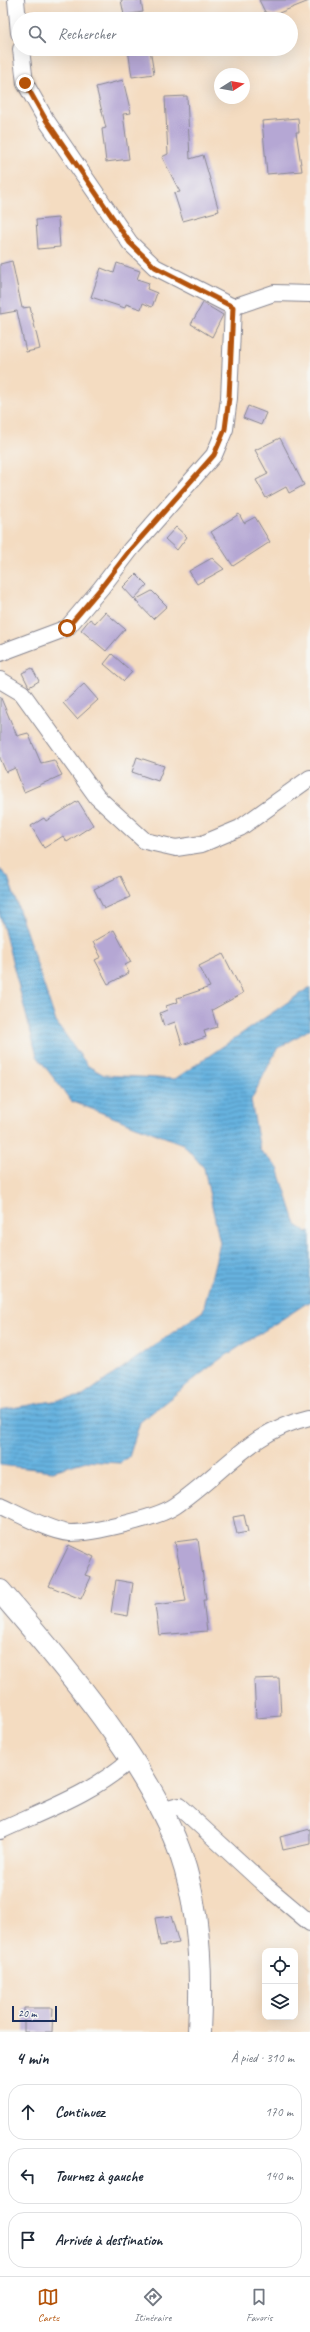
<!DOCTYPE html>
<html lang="fr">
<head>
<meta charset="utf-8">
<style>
  :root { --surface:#fff; --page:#f2f2f3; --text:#1f2937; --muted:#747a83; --line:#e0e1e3; --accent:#b45309 }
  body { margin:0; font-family:Caveat,sans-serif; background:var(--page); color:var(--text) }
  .controls { position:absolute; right:12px; bottom:12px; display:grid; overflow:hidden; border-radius:8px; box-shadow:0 4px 16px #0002 }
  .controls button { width:36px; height:36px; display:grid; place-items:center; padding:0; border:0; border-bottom:1px solid var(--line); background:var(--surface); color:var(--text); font:20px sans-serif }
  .compass { position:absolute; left:214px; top:68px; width:36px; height:36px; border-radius:50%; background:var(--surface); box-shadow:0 4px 16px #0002; rotate:79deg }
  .scale { position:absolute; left:12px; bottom:10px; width:45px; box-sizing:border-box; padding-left:4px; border:2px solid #1b2f5e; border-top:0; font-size:11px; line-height:14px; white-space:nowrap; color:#1b2f5e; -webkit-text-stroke:3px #f6f6f2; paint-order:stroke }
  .stop { position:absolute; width:12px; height:12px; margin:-9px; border:3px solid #b45309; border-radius:50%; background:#fff }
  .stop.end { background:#b45309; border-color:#fff; box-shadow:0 1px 4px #0008 }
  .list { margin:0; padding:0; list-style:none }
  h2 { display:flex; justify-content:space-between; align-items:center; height:52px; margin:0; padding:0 16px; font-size:17px }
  h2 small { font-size:13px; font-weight:400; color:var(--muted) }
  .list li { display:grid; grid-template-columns:26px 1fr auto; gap:12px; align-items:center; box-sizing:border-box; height:56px; margin:0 8px 8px; padding:0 8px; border:1px solid var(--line); border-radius:16px }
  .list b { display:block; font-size:15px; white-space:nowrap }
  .list em { font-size:13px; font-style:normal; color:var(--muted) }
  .icon { flex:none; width:22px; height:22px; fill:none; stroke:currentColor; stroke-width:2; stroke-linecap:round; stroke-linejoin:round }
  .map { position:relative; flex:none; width:310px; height:2032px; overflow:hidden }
  .search { position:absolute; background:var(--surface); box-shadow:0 4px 16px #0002; left:12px; right:12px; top:12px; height:44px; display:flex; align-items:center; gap:10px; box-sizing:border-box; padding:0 14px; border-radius:22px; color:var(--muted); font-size:15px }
  .sheet { height:244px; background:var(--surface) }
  nav { display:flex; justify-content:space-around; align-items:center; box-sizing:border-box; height:56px; border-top:1px solid var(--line); background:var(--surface); font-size:11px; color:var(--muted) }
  nav a { display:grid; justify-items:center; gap:2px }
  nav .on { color:var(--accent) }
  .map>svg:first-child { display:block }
  .water { fill:url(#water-rules); stroke:#40709e }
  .building { fill:#b5a7d4 }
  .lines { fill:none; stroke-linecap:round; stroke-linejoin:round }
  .street-casing { stroke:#888690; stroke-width:18 }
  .secondary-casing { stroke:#888690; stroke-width:24 }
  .street { stroke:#fff; stroke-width:16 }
  .secondary { stroke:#fff; stroke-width:22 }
  .route { stroke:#b45309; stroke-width:5 }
</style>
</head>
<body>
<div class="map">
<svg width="310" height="2032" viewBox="0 0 310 2032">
  <defs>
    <pattern id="water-rules" width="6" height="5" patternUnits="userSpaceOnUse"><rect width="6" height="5" fill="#66b2df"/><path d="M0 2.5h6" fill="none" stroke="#5391b8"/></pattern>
  </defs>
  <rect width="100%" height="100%" fill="#f6f6f2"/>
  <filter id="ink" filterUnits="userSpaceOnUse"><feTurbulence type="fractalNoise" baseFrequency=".025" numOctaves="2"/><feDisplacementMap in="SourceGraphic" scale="8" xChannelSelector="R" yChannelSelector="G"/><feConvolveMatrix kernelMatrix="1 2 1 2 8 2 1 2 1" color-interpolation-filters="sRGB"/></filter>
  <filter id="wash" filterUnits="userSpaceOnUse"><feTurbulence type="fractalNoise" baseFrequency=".012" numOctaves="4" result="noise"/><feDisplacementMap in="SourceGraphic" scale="16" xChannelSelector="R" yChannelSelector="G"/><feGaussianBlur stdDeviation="0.9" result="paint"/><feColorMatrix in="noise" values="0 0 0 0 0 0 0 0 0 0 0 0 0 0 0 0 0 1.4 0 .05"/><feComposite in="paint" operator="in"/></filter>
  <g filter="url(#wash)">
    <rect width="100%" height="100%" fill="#f4dcc1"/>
    <path class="water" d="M0,869L8,877L56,1022L88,1066L104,1075L175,1079L310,987V1029L277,1049L251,1100L260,1150L278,1168L296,1225L307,1232L310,1231V1301L216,1362L140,1422L129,1457L120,1463L86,1461L53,1471L0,1465V1410L83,1396L203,1311L220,1243L204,1168L183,1144L71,1101L37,1056L0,915Z"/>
    <g id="blocks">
      <g class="building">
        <path d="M121,0H141L143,12L124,15Z"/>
        <path d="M259,0H309V1L274,15L265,12Z"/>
        <path d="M128,49H150L154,74L132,77Z"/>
        <path d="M123,80L131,113L123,114L129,159L106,162L102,129L106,128L96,87Z"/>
        <path d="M187,96L190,159L203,155L219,211L183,221L174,193L180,192L162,157L168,154L165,97Z"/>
        <path d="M298,118L299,132H296L302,171L267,174L262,121Z"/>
        <path d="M58,218L60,247L38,249L36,220Z"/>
        <path d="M12,261L22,308L30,307L40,349L26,352L17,311L0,314V264Z"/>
        <path d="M117,263L140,271L137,279L149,283L147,289L157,293L152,307L143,303L141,309L126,304L125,308L91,297L101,268L114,273Z"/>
        <path d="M203,303L223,315L212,337L191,324Z"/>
        <path d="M248,406L266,413L261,425L243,418Z"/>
        <path d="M280,438L304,485L289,493L286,487L266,498L256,480L268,474L255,450Z"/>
        <path d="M239,514L244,523L255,517L270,542L233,566L211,532Z"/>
        <path d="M176,527L187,537L177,550L165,539Z"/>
        <path d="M212,558L224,569L197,584L189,571Z"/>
        <path d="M136,574L147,585L134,599L123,587Z"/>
        <path d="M152,591L167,606L153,619L135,600Z"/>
        <path d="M105,612L125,629L106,651L81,630L90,619L95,623Z"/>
        <path d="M112,654L132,672L124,681L104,664Z"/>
        <path d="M32,668L39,681L29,687L22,673Z"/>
        <path d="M84,684L98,700L77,719L63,703Z"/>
        <path d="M0,696L17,736L28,733L41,763L54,760L62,775L24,792L15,768L6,772L0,758Z"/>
        <path d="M137,757L164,766L158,781L132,772Z"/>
        <path d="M78,801L93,825L67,842L63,836L44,848L31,826L44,818L46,821Z"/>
        <path d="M120,876L130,897L104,909L94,889Z"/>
        <path d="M114,930L131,962L125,965L129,973L108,984L95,960L101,957L93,942Z"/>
        <path d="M223,954L243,993L212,1010L217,1027L204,1031L206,1037L182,1045L175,1022L164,1026L160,1013L167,1010L166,1006L178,1002L177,998L210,987L199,966Z"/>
        <path d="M244,1515L248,1532L237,1534L233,1517Z"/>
        <path d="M198,1539L206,1600H203L207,1631L159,1635L155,1605L186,1601L175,1542Z"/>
        <path d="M69,1545L94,1557L85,1575L91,1577L81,1599L49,1586Z"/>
        <path d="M116,1580L133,1583L128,1616L111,1613Z"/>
        <path d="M279,1678L281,1716L256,1718L254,1679Z"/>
        <path d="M310,1829V1844L283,1850L280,1837Z"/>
        <path d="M171,1916L179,1943L160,1946L155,1918Z"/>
        <path d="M24,2008H53L52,2032H24Z"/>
      </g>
    </g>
  </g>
  <g filter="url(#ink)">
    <use href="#blocks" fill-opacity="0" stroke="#888690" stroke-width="1"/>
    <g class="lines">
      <g class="street-casing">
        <g id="street">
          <path d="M16,0L19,33"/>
          <path d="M233,307L274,293L310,294"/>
          <path d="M0,653L67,628L101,588L131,549L214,455L225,429L229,398L233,307L155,267L130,243L46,120L25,83L21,49"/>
          <path d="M0,680L22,693L97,797L145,841L176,848L202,844L240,828L310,778"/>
          <path d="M0,1505C17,1513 52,1532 70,1533C93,1533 157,1518 175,1506C222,1474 252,1430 310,1417"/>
          <path d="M161,1811L179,1806L266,1886L310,1923"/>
          <path d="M0,1831C45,1810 94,1793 131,1759"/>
        </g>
      </g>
      <g class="secondary-casing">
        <path id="secondary" d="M0,1591C63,1664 149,1764 181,1855C200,1910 202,1974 199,2032"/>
      </g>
      <use href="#street" class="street"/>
      <use href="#secondary" class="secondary"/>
    </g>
  </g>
  <g class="lines" filter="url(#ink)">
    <path class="route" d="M25,83L46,120L130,243L155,267L233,307L229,398L225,429L214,455L131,549L101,588L67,628"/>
  </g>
</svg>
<div class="controls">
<button><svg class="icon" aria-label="locate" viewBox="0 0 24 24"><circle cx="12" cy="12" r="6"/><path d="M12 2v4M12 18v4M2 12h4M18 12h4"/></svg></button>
<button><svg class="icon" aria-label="layers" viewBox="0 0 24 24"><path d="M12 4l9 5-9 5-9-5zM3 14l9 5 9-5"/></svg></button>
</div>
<svg class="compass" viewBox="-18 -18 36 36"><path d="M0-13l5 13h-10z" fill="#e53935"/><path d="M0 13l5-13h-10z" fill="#747a83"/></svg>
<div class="scale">20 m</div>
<div class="stop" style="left:67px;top:628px"></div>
<div class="stop end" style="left:25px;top:83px"></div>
<div class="search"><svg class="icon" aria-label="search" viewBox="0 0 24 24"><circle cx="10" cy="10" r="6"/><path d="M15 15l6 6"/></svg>Rechercher</div>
</div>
<section class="sheet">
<h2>4 min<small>À pied · 310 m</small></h2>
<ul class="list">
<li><svg class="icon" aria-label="ahead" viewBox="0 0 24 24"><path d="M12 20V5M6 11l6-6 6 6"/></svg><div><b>Continuez</b></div><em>170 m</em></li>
<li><svg class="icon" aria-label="left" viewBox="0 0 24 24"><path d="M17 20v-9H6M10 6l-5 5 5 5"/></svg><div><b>Tournez à gauche</b></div><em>140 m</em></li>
<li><svg class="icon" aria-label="arrive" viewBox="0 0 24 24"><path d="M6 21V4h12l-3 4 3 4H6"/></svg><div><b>Arrivée à destination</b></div></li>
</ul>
</section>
<nav>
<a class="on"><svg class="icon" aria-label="map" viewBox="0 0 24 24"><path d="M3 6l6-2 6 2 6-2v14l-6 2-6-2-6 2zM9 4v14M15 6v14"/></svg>Carte</a>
<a><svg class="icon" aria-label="directions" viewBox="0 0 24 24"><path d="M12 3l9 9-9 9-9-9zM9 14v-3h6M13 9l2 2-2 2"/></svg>Itinéraire</a>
<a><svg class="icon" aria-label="saved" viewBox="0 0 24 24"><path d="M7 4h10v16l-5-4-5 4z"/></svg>Favoris</a>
</nav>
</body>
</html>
